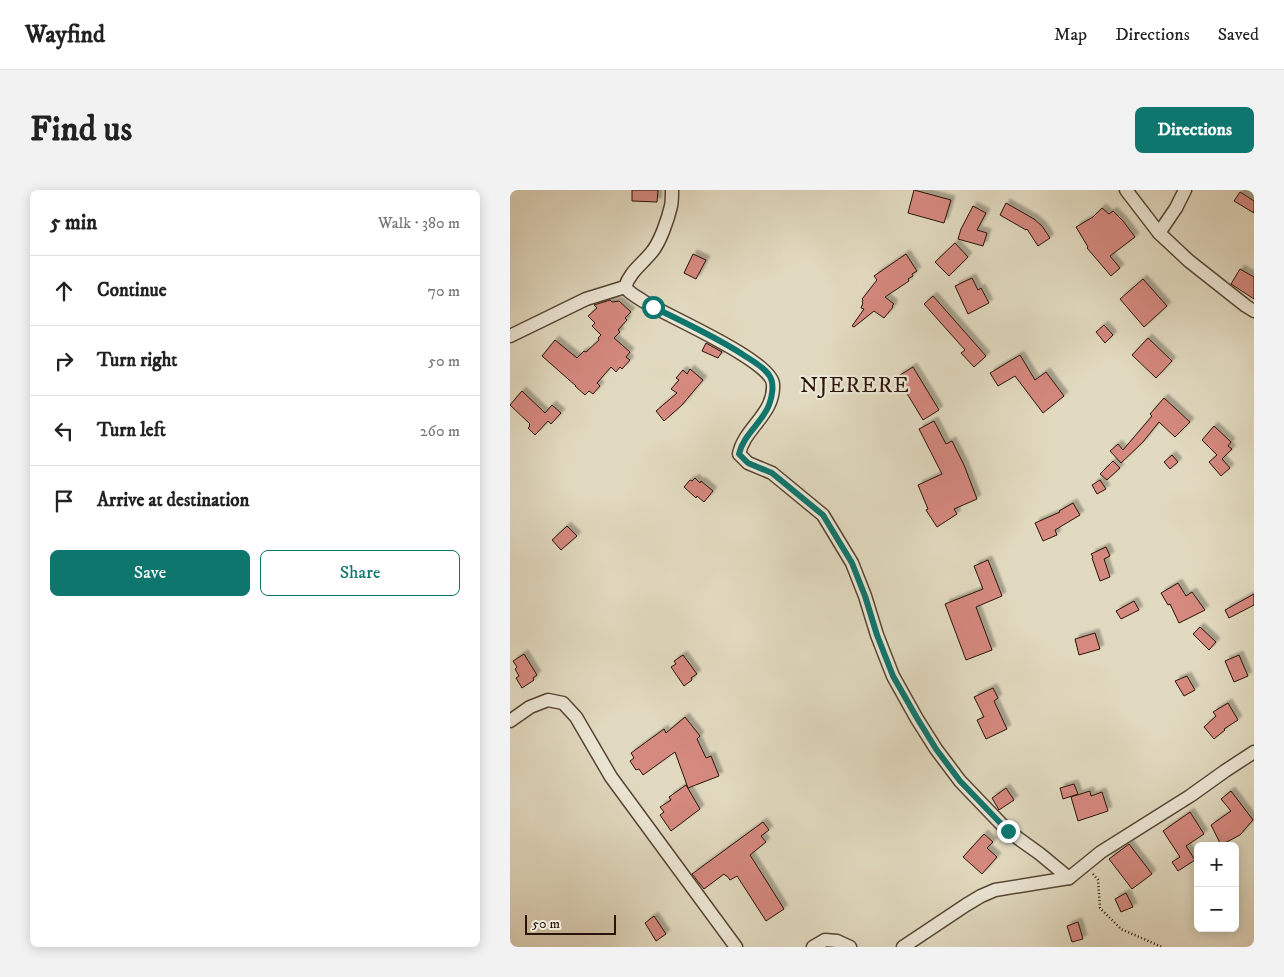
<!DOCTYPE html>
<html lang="en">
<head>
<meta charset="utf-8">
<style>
  :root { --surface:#fff; --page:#f2f2f2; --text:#222; --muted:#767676; --line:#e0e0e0; --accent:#0f766e }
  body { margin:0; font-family:"IM FELL DW Pica",serif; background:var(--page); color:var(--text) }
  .controls { position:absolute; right:15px; bottom:15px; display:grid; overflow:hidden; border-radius:8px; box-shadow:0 2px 12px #0003 }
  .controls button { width:45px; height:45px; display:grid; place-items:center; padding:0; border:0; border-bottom:1px solid var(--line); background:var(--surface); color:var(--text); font:25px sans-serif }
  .scale { position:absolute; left:15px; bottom:12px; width:91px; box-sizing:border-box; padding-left:5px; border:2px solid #2a1407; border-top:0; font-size:14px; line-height:18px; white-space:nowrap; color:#2a1407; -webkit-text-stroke:4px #ece7d6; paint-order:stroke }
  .stop { position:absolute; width:15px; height:15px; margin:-11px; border:4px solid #0f766e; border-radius:50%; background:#fff }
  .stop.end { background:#0f766e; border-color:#fff; box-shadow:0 1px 5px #0008 }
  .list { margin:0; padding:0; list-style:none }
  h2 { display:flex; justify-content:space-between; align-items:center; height:65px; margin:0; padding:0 20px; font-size:21px }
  h2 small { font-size:16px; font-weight:400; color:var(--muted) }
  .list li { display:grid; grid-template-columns:32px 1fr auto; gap:15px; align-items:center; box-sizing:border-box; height:70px; padding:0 20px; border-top:1px solid var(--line) }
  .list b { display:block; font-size:19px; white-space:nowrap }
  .list em { font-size:16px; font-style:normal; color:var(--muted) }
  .actions { display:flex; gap:10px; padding:15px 20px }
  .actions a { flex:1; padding:11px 0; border:1px solid var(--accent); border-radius:8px; text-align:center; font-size:18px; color:var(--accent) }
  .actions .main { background:var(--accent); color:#fff }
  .icon { flex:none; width:28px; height:28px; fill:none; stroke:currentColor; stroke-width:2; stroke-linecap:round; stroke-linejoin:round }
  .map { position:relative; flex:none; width:744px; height:757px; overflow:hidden; border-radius:8px }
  header { display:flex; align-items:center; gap:30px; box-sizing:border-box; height:70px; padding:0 25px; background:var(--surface); border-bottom:1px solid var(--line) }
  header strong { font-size:24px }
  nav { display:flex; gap:28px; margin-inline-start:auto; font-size:18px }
  .intro { display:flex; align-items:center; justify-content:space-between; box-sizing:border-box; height:120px; padding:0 30px }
  h1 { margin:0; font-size:35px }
  .button { padding:12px 22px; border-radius:8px; background:var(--accent); color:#fff; font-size:18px; font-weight:700 }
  main { display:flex; gap:30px; padding:0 30px }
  aside { flex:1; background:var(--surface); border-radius:8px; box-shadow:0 2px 12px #0003 }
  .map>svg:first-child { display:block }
  .building { fill:#d5897f; stroke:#2a1407; filter:url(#shadow) }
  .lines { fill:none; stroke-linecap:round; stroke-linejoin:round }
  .street-casing { stroke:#584635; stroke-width:15 }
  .path { stroke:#2a1407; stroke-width:2.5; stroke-dasharray:1 2.5; stroke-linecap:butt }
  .street { stroke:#ece7d6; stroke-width:12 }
  .route { stroke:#0f766e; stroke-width:6 }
  .labels { text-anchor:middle; stroke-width:4.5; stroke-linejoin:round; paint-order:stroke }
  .quarter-label { font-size:22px; letter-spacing:1px; fill:#2a1407; stroke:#ece7d6 }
</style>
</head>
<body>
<header>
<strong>Wayfind</strong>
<nav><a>Map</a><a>Directions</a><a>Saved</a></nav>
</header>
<div class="intro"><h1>Find us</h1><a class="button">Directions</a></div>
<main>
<aside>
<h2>5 min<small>Walk · 380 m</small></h2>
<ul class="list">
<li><svg class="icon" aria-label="ahead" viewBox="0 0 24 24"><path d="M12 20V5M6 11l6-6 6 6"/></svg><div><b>Continue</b></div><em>70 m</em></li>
<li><svg class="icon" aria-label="right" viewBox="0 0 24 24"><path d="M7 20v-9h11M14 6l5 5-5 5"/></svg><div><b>Turn right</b></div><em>50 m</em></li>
<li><svg class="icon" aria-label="left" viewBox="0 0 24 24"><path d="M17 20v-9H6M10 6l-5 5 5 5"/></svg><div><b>Turn left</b></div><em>260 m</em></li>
<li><svg class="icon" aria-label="arrive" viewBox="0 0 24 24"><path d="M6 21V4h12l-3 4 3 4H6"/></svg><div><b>Arrive at destination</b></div></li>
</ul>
<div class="actions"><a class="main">Save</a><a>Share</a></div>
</aside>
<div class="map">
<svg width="744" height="757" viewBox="0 0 744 757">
  <defs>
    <filter id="shadow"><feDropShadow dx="4" dy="-4" stdDeviation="1" flood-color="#0004"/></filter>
  </defs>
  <rect width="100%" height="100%" fill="#e2dac0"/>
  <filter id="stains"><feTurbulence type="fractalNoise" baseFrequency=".004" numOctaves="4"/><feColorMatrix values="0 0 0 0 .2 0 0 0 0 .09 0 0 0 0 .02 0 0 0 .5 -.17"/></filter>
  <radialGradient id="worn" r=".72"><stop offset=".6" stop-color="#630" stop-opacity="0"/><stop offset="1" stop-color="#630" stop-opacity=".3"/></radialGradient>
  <g class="building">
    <path d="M122,0H148L147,12L122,11Z"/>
    <path d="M404,0L441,10L434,33L398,23Z"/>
    <path d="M730,2L744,11V23L724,11Z"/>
    <path d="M496,13L524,29L532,36L540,48L528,56L517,39L516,40L490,25Z"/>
    <path d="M463,16L476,23L467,40L477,43L473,56L448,49L451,39Z"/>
    <path d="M592,18L599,24L603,21L613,31L625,47L600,66L610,78L601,86L577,58L578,57L566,37L583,27Z"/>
    <path d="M445,53L458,67L439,86L425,72Z"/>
    <path d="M183,64L196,70L186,89L174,83Z"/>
    <path d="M396,64L407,81L402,84L403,86L398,89L399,91L375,107L384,114L382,116L383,117L374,128L364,121L344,137L342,136L354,119L351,118L353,113L352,112L353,110L352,109L367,90L364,86Z"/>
    <path d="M730,79L744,87V109L721,94Z"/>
    <path d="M462,88L468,100L471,98L479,113L458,124L445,96Z"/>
    <path d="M633,89L657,116L634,137L610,109Z"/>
    <path d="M423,106L476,166L464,177L451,163L455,160L414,114Z"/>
    <path d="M100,110L102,112L109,111L121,122L115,128L117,130L108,140L110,142L104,148L120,162L116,167L120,170L112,179L110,177L106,182L101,177L87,193L90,196L83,204L79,201L75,205L65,196H66L32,166L45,150L67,168L74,161L76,162L89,150L88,148L91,145L82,136L85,133L78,126L87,118L84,115Z"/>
    <path d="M594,135L603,145L595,153L586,142Z"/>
    <path d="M638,148L662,171L646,188L622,165Z"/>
    <path d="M196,153L212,162L208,168L192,161Z"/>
    <path d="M510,165L525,190L536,182L554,206L533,223L505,186L488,196L480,183Z"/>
    <path d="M403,177L429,220L413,230L387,187Z"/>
    <path d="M180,179L193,190L172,215L154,231L146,221L167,203L161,199L169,190L166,188L173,180L177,184Z"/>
    <path d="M12,201L35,223L42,215L51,223L41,234L38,231L25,245L18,238L20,236L19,235L20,234L0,215Z"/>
    <path d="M654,208L680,232L665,247L649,232L633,252L611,273L600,261L608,254L613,260L642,226L640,224Z"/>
    <path d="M424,231L436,254L442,251L454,275L467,309L444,319L447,324L427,337L416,320L418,319L408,295L432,284L409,239Z"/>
    <path d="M704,236L721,252L718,256L722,259L712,269L720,278L711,286L699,272L707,265L692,250Z"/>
    <path d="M662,265L668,272L660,279L654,272Z"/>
    <path d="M603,271L610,278L597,290L590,284Z"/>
    <path d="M185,288L190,293L191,291L203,301L194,312L187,306L186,308L174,297L180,290L182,291Z"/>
    <path d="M590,290L596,299L587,304L582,295Z"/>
    <path d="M563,313L570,325L545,340L547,345L533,351L525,333L550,322L549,321Z"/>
    <path d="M57,336L67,346L51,360L42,350Z"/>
    <path d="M596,357L600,366L594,369L600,387L590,391L582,368L583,367L581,364Z"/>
    <path d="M478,370L492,406L466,417L482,460L456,470L435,414L473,399L464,376Z"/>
    <path d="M668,393L676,406L682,402L695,420L669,433L660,414L658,415L651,403Z"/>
    <path d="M744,404V415L719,428L715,420Z"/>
    <path d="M624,411L629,420L611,429L606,421Z"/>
    <path d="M690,437L706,452L699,460L683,444Z"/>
    <path d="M585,443L590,459L569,465L565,449Z"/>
    <path d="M14,464L27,485L23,488L24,490L12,498L6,488L9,486L5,479L7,477L3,471Z"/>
    <path d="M173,465L187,484L181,488L182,490L174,496L161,477L166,474L164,471Z"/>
    <path d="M729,465L738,486L724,492L715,471Z"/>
    <path d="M677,486L685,500L674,506L665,491Z"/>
    <path d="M483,498L488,508L484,511L497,539L476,549L467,530L474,527L464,507Z"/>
    <path d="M718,513L728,530L714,539L715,540L704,549L694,537L706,526L703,522Z"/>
    <path d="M175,527L190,546L187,549L196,568L201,566L209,586L178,598L165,562L133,585L129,579L126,580L120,571L124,568L121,563L154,539L156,543Z"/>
    <path d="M564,594L568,604L553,609L550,598Z"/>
    <path d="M176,595L190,619L161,641L150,625L154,622L150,617L161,610L159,607Z"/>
    <path d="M496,598L504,610L489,620L482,608Z"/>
    <path d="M580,601L581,606L592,602L598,621L568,631L561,607Z"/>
    <path d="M721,601L743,630L730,645L711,655L701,635L721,621L711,609Z"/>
    <path d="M680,622L694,644L676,656L685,670L668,681L662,672L670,667L653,641Z"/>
    <path d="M253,632L259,640L251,646L256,652L240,665L274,719L256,731L227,686L220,690L217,686H216L214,684L194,699L182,684Z"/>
    <path d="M474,644L483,652L477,658L487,667L472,684L453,667Z"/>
    <path d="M619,654L642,684L622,699L599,669Z"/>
    <path d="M616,703L623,717L611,722L605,709Z"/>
    <path d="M144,726L156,744L146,751L135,733Z"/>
    <path d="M568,732L573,749L562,752L557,736Z"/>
  </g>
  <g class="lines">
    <g class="street-casing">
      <g id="street">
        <path d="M616,0L649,43L679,71L736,116L744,121"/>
        <path d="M649,43L666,18L675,0"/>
        <path d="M115,97C120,104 126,106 133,111C155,125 261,170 263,194C265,224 234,238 229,264L238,273L262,283L313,325L342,373L355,406L367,445L383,486L407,529L426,559L450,591L498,641L530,664L559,688L591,662L680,606L715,581L744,562"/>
        <path d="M115,97C120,82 131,75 141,63C150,53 158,29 161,16C162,11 162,5 162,0"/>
        <path d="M0,146L76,109L115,97"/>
        <path d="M0,531L20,517L38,510L53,513L66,527L101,587L226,757"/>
        <path d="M303,757L315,750L327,751L340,757"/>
        <path d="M393,757L456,715L471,706L485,700L559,688"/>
      </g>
    </g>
    <path class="path" d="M583,684L588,690L590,718L611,739L652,757"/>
    <use href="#street" class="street"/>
  </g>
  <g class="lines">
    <path class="route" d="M143,117C173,132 204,146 232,164C241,170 253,176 259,185C265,193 262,207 259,215C252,233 233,245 229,264L238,273L262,283L313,325L342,373L355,406L367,445L383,486L407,528L426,559L450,591L498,641"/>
  </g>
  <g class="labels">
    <g class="quarter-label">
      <text x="345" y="202">NJERERE</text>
    </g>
  </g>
  <rect width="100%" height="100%" filter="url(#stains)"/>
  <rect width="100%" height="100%" fill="url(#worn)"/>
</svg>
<div class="controls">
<button>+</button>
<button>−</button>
</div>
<div class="scale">50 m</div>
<div class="stop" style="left:143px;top:117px"></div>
<div class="stop end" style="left:498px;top:641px"></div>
</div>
</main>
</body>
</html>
